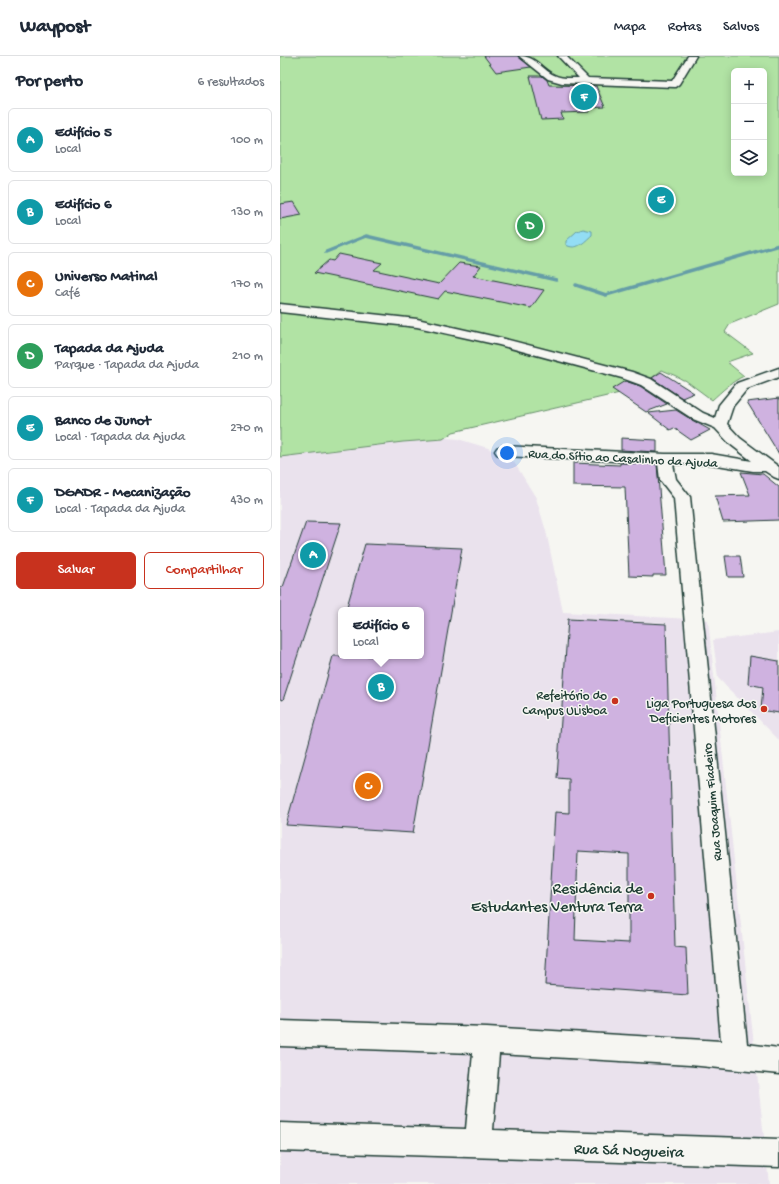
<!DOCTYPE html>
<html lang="pt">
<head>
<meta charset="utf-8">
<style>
  :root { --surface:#fff; --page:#f6f6f7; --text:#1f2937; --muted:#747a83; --line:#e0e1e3; --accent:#c8321e }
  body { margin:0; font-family:"Gochi Hand",sans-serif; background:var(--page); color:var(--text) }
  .controls { position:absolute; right:12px; top:12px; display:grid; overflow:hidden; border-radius:6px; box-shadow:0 2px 10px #0003 }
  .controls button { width:36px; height:36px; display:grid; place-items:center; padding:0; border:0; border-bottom:1px solid var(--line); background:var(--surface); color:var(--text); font:20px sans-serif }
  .you { position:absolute; left:227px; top:397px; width:14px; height:14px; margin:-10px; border:3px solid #fff; border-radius:50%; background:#1a73e8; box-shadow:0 0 0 6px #1a73e833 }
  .badge { display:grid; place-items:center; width:26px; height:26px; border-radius:50%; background:var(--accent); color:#fff; font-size:13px; font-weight:700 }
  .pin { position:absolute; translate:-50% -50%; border:2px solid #fff; box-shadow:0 1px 4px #0006 }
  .popup { position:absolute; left:58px; top:551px; width:86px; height:52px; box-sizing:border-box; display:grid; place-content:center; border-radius:6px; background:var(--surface); filter:drop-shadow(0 1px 3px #0005); font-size:13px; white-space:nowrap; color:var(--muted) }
  .popup b { font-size:15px; color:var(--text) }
  .popup::after { content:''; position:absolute; left:50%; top:100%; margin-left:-8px; border:8px solid transparent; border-top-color:var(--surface) }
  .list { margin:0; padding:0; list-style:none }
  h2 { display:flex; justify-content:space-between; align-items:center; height:52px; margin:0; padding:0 16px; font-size:17px }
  h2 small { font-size:13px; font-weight:400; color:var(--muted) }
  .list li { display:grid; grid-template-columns:26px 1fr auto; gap:12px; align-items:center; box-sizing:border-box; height:64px; margin:0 8px 8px; padding:0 8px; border:1px solid var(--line); border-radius:6px }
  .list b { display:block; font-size:15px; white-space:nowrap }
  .list p { margin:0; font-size:13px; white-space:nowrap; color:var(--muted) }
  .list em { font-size:13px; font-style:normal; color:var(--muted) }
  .actions { display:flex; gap:8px; padding:12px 16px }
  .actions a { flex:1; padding:9px 0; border:1px solid var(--accent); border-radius:6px; text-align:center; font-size:14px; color:var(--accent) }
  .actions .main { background:var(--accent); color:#fff }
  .icon { flex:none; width:22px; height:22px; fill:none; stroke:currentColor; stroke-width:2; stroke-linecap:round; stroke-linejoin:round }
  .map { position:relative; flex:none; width:499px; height:1128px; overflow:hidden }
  header { display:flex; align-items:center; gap:24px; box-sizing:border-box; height:56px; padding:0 20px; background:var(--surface); border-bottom:1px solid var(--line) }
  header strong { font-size:19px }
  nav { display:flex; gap:22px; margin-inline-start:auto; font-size:14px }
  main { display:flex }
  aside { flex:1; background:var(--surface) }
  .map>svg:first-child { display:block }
  .built { fill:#eae2ed; fill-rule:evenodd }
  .green { fill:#b1e3a4; stroke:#68906c; fill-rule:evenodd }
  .water { fill:#93ddf4; stroke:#659da7 }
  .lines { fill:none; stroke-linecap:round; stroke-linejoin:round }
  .stream { stroke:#659da7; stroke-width:3.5 }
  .building { fill:#cfb2e0; stroke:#1f3d34; fill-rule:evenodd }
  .minor-casing { stroke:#1f3d34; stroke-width:3 }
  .minor { fill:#f6f6f2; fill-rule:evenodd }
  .poi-dot { fill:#c8321e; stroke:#f6f6f2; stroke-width:1.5 }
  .labels { text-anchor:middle; stroke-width:3; stroke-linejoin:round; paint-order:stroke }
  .street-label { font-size:13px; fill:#1f3d34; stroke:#f6f6f2 }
  .poi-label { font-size:13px; fill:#1f3d34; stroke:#f6f6f2; text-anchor:end }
  .near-poi-label { font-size:16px; fill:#1f3d34; stroke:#f6f6f2; text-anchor:end }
  .near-street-label { font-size:16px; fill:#1f3d34; stroke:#f6f6f2 }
</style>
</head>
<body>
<header>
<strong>Waypost</strong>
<nav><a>Mapa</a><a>Rotas</a><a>Salvos</a></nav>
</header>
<main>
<aside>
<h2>Por perto<small>6 resultados</small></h2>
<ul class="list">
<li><span class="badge" style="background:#0f9aa8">A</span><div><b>Edifício 5</b><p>Local</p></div><em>100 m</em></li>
<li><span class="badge" style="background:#0f9aa8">B</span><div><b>Edifício 6</b><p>Local</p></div><em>130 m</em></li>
<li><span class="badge" style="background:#e8710a">C</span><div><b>Universo Matinal</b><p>Café</p></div><em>170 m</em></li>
<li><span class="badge" style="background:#2e9e5b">D</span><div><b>Tapada da Ajuda</b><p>Parque · Tapada da Ajuda</p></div><em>210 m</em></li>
<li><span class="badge" style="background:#0f9aa8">E</span><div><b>Banco de Junot</b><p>Local · Tapada da Ajuda</p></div><em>270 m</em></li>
<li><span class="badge" style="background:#0f9aa8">F</span><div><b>DGADR - Mecanização</b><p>Local · Tapada da Ajuda</p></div><em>430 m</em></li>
</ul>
<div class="actions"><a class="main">Salvar</a><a>Compartilhar</a></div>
</aside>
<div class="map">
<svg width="499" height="1128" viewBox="0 0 499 1128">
  <rect width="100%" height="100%" fill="#f6f6f2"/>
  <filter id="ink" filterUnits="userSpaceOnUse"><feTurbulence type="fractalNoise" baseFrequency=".025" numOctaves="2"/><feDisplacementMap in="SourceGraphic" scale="8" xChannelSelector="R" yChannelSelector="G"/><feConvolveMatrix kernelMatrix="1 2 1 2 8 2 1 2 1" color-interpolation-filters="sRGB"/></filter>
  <g filter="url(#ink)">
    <g class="built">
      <path d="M157,381L178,383L208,392L234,406L256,442L266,475L283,556L428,564L489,1128H0V392ZM61,554H141V600H61Z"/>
      <path d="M499,576V684L438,622L433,584Z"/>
    </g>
    <path class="green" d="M0,0H499V248L450,268L445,276L473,297L447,306L464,320C451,326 442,335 432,344L405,324H403L396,320L382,314L357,333L173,376L163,383L123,386L0,401ZM454,15H484V117H454Z"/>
    <path class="water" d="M303,173L312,175V179C304,186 297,195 286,189V185L297,175Z"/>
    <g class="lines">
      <g class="stream">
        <path d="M46,196L86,180L276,224"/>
        <path d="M296,229L326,239L499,189"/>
      </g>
    </g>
    <g class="building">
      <path d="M204,0H238L251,11L216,16Z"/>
      <path d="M250,20H262L267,24L269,29L316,30L325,51L308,52L309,56L281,57L283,63L261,64Z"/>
      <path d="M14,146L22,159L0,163V148Z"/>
      <path d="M59,198L102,207L94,214L159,228L179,207L201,210L193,220L264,234L251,252L165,235L158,243L34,217L49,204L53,205Z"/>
      <path d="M381,316L414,337L402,342L372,322Z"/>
      <path d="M345,325L360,330L387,348L366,356L332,333Z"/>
      <path d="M499,342V398L467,346Z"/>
      <path d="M396,354L412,364L430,374L411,384L394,372L390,374L368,357Z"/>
      <path d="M341,382L377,384V396L341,394Z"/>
      <path d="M293,407L340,409V407L377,408L386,519H373V521L349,520L345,431L293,430Z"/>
      <path d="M461,416L483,418L499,431V464L443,466L435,440L470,439Z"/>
      <path d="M26,466L61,467L3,644L0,643V531H3Z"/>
      <path d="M85,488L182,492L133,777L6,769L53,600H141V554H66Z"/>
      <path d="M445,500H460L463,521H448Z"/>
      <path d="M288,563L386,568L395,891L406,892L408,939L265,929L275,756L289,757V723L277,722ZM298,795L349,798V887L295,884Z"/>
      <path d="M470,600L499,605V657L481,654L483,631L468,628Z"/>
    </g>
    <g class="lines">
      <g class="minor-casing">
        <g id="minor">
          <path d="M239,0C256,0 260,12 274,19C281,23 291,22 299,22L278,0H286L308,22L392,25L408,0H416L399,28L395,31L282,27L268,23Z"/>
          <path d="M0,248L137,263L221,282L352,316L371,323L423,357L435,362L439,349L457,327L499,312V321L467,333L453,350L447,368L460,382L499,411V423L494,421L485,415H473L431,408H393L396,423L410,441L467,988L499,992V1018L410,1009L219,998L213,1074L499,1083V1111L0,1095V1067L186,1073L193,997L0,990V964L207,971L441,985L394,442L380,424L378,407L222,400L217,398L215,395L217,392L222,390L385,398H431L472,405L450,388L435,372L413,363L361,329L342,322L219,289L137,271L0,256Z"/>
        </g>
      </g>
      <use href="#minor" class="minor"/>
    </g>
  </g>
  <g class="poi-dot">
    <circle cx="335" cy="645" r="4"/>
    <circle cx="484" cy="653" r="4"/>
    <circle cx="371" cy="840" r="4"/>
  </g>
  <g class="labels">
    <g class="street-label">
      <text transform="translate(343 401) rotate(3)" y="5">Rua do Sítio ao Casalinho da Ajuda</text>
      <text transform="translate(431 746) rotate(-95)" y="5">Rua Joaquim Fiadeiro</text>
    </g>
    <g class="poi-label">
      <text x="327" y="643">Refeitório do<tspan x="327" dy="15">Campus ULisboa</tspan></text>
      <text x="476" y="651">Liga Portuguesa dos<tspan x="476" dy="15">Deficientes Motores</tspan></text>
    </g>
    <g class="near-poi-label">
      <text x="363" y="837">Residência de<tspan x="363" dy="18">Estudantes Ventura Terra</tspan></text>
    </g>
    <g class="near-street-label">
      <text transform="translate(349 1093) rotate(2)" y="6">Rua Sá Nogueira</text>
    </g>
  </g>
</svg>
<div class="controls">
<button>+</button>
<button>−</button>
<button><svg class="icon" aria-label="layers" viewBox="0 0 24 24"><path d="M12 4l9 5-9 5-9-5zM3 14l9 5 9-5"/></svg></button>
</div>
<div class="you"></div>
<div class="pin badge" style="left:33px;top:499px;background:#0f9aa8">A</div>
<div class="pin badge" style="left:101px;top:631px;background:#0f9aa8">B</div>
<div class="popup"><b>Edifício 6</b>Local</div>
<div class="pin badge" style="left:88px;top:730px;background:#e8710a">C</div>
<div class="pin badge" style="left:250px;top:170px;background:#2e9e5b">D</div>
<div class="pin badge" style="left:381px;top:144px;background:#0f9aa8">E</div>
<div class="pin badge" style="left:304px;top:41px;background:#0f9aa8">F</div>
</div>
</main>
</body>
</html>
